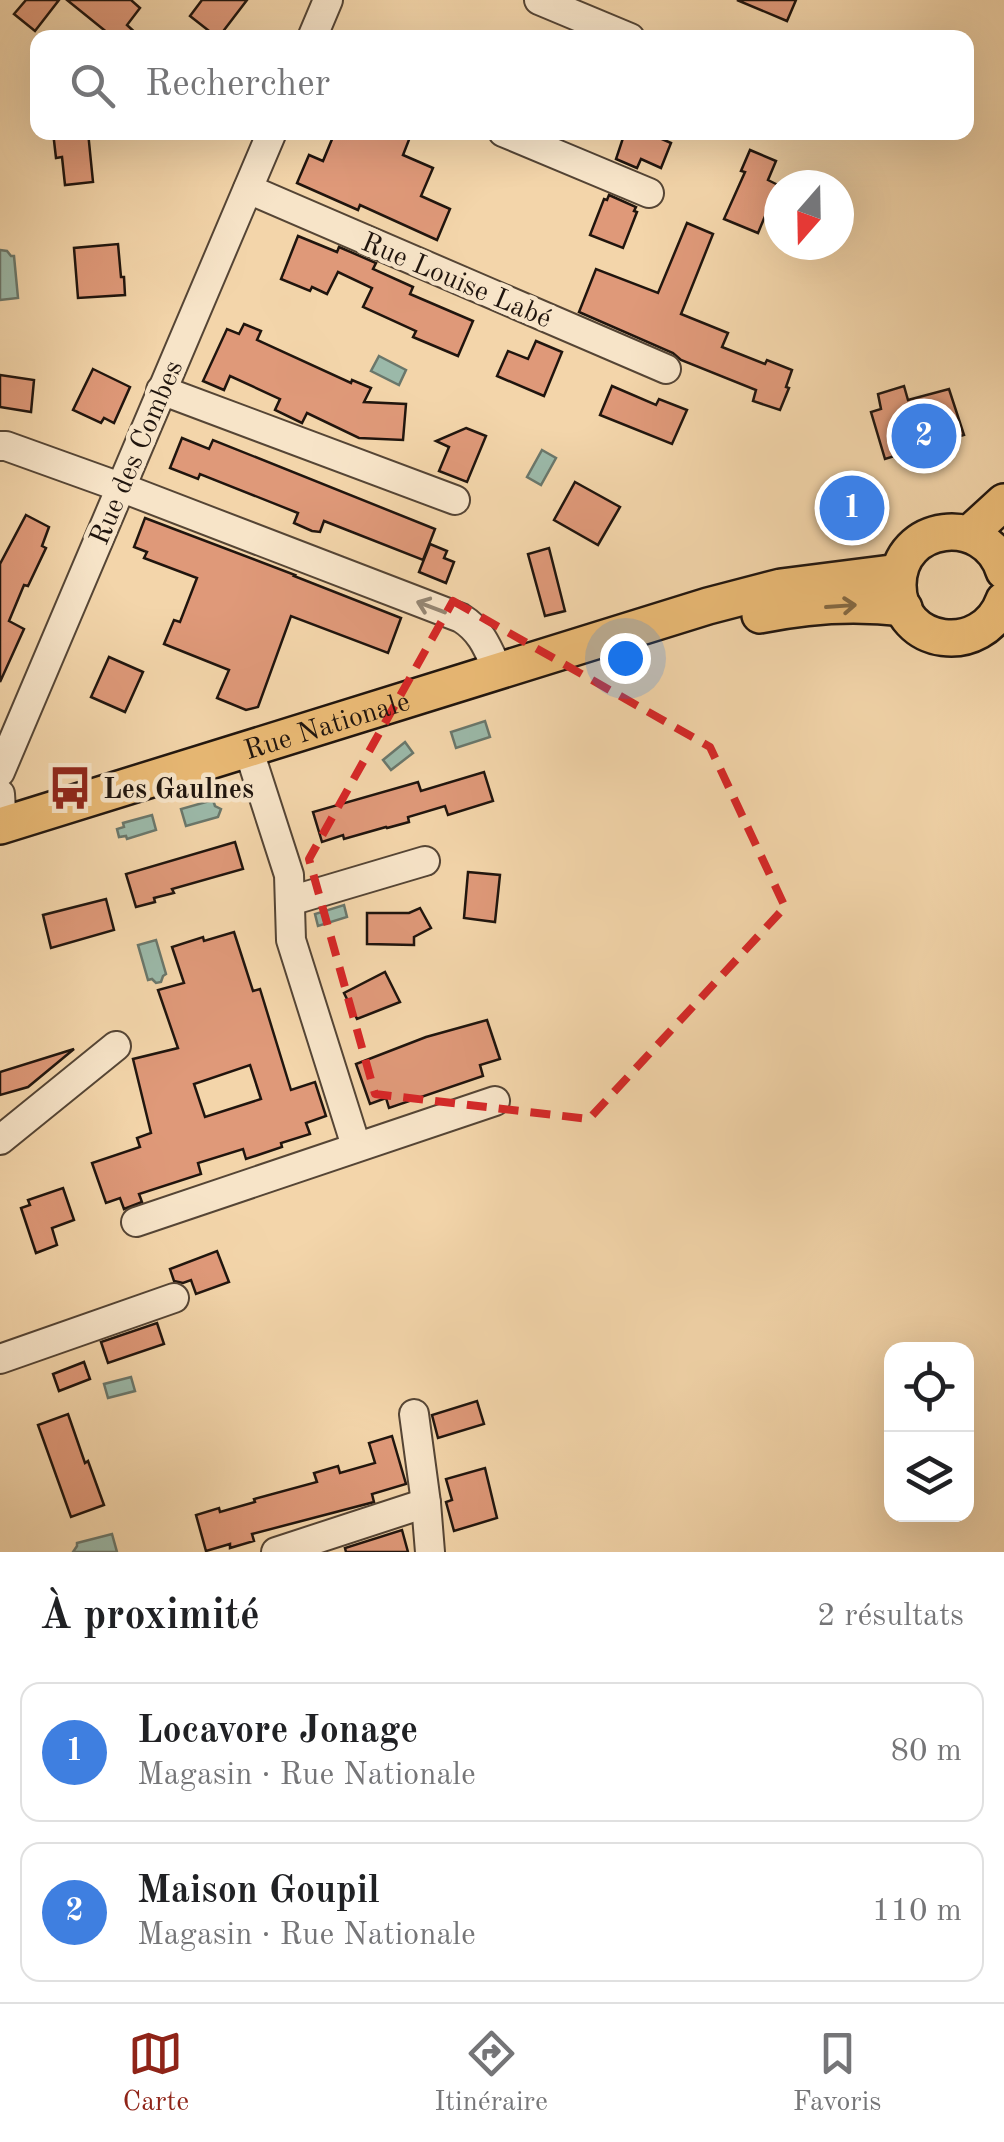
<!DOCTYPE html>
<html lang="fr">
<head>
<meta charset="utf-8">
<style>
  :root { --surface:#fff; --page:#f2f2f2; --text:#202124; --muted:#757577; --line:#e0e0e0; --accent:#8f2418 }
  body { margin:0; font-family:"Old Standard TT",serif; background:var(--page); color:var(--text) }
  .controls { position:absolute; right:30px; bottom:30px; display:grid; overflow:hidden; border-radius:20px; box-shadow:0 10px 40px #0002 }
  .controls button { width:90px; height:90px; display:grid; place-items:center; padding:0; border:0; border-bottom:2px solid var(--line); background:var(--surface); color:var(--text); font:50px sans-serif }
  .compass { position:absolute; left:764px; top:170px; width:90px; height:90px; border-radius:50%; background:var(--surface); box-shadow:0 10px 40px #0002; rotate:200deg }
  .you { position:absolute; left:625px; top:658px; width:35px; height:35px; margin:-25px; border:8px solid #fff; border-radius:50%; background:#1a73e8; box-shadow:0 0 0 15px #1a73e833 }
  .badge { display:grid; place-items:center; width:65px; height:65px; border-radius:50%; background:var(--accent); color:#fff; font-size:32px; font-weight:700 }
  .pin { position:absolute; translate:-50% -50%; border:5px solid #fff; box-shadow:0 2px 10px #0006 }
  .list { margin:0; padding:0; list-style:none }
  h2 { display:flex; justify-content:space-between; align-items:center; height:130px; margin:0; padding:0 40px; font-size:42px }
  h2 small { font-size:32px; font-weight:400; color:var(--muted) }
  .list li { display:grid; grid-template-columns:65px 1fr auto; gap:30px; align-items:center; box-sizing:border-box; height:140px; margin:0 20px 20px; padding:0 20px; border:2px solid var(--line); border-radius:20px }
  .list b { display:block; font-size:38px; white-space:nowrap }
  .list p { margin:0; font-size:32px; white-space:nowrap; color:var(--muted) }
  .list em { font-size:32px; font-style:normal; color:var(--muted) }
  .icon { flex:none; width:55px; height:55px; fill:none; stroke:currentColor; stroke-width:2; stroke-linecap:round; stroke-linejoin:round }
  .map { position:relative; flex:none; width:1004px; height:1552px; overflow:hidden }
  .search { position:absolute; background:var(--surface); box-shadow:0 10px 40px #0002; left:30px; right:30px; top:30px; height:110px; display:flex; align-items:center; gap:25px; box-sizing:border-box; padding:0 35px; border-radius:20px; color:var(--muted); font-size:38px }
  .sheet { height:450px; background:var(--surface) }
  nav { display:flex; justify-content:space-around; align-items:center; box-sizing:border-box; height:140px; border-top:2px solid var(--line); background:var(--surface); font-size:28px; color:var(--muted) }
  nav a { display:grid; justify-items:center; gap:5px }
  nav .on { color:var(--accent) }
  .map>svg:first-child { display:block }
  .water { fill:#9bb9a9; stroke:#6a776b; stroke-width:2.5 }
  .building { fill:#df9979; stroke:#20150e; stroke-width:2.5; fill-rule:evenodd }
  .lines { fill:none; stroke-linecap:round; stroke-linejoin:round }
  .minor-casing { stroke:#554535; stroke-width:32 }
  .major-casing { stroke:#20150e; stroke-width:40 }
  .minor { stroke:#f7e4c8; stroke-width:28 }
  .major { stroke:#eaba75; stroke-width:35 }
  .oneway { stroke:#856842 }
  .oneway2 { stroke:#968774 }
  .marked { fill:none; stroke:#d62828; stroke-width:8; stroke-dasharray:20 12; stroke-linejoin:round }
  .labels { text-anchor:middle; stroke-width:9; stroke-linejoin:round; paint-order:stroke }
  .street-label { font-size:28px; fill:#20150e; stroke:#f7e4c8 }
  .poi-label { font-size:28px; font-weight:bold; fill:#20150e; stroke:#f7e4c8; text-anchor:start }
</style>
</head>
<body>
<div class="map">
<svg width="1004" height="1552" viewBox="0 0 1004 1552">
  <rect width="100%" height="100%" fill="#f3d5aa"/>
  <filter id="stains"><feTurbulence type="fractalNoise" baseFrequency=".002" numOctaves="4"/><feColorMatrix values="0 0 0 0 .2 0 0 0 0 .09 0 0 0 0 .02 0 0 0 .5 -.17"/></filter>
  <radialGradient id="worn" r=".72"><stop offset=".6" stop-color="#630" stop-opacity="0"/><stop offset="1" stop-color="#630" stop-opacity=".3"/></radialGradient>
  <g class="water">
    <path d="M0,250L7,251L11,256H14L18,298L0,300Z"/>
    <path d="M379,356L406,370L399,385L371,371Z"/>
    <path d="M542,450L556,458L541,485L527,477Z"/>
    <path d="M485,721L490,737L456,748L451,732Z"/>
    <path d="M405,742L413,753L391,770L383,760Z"/>
    <path d="M213,800L215,806L221,809L218,817L186,826L181,809Z"/>
    <path d="M152,815L156,830L127,839L126,836L119,837L117,829L124,827L123,823Z"/>
    <path d="M344,905L347,917L318,926L315,914Z"/>
    <path d="M156,940L166,974L163,976L161,982L156,983L152,979L148,980L138,945Z"/>
    <path d="M131,1377L135,1391L108,1398L104,1384Z"/>
    <path d="M112,1534L117,1552H73L77,1546V1543Z"/>
  </g>
  <g class="building">
    <path d="M26,0H59L35,31L14,14Z"/>
    <path d="M67,0H131L140,8L127,25L141,38H114Z"/>
    <path d="M202,0H247L218,38L190,16Z"/>
    <path d="M737,0H796L787,21Z"/>
    <path d="M53,132H88L93,182L65,185L62,157L56,158Z"/>
    <path d="M335,132H412L403,155L433,168L421,196L450,209L437,240L360,205L358,210L297,183L309,155L323,161Z"/>
    <path d="M625,132H646L671,143L661,168L641,159L637,168L616,159Z"/>
    <path d="M750,150L776,161L768,180L778,185L758,233L724,219L745,172L741,171Z"/>
    <path d="M609,195L636,207L634,211L637,212L623,248L590,235L604,199L607,200Z"/>
    <path d="M687,223L713,234L681,314L728,333L722,347L765,364L767,360L792,370L786,387L789,388L780,410L753,401L756,390L681,360L673,353L579,312L596,269L658,293Z"/>
    <path d="M298,236L337,252L339,247L376,263L373,269L413,287L410,294L473,321L458,356L413,337L416,331L363,307L372,288L338,272L327,294L312,287L310,291L281,279Z"/>
    <path d="M118,244L121,277H124L125,295L78,298L74,248Z"/>
    <path d="M244,324L261,331L257,340L351,383L352,380L371,388L364,402L406,404L403,440L359,438L307,413L302,423L275,410L280,399L230,376L224,390L203,381L227,329L239,334Z"/>
    <path d="M536,341L562,352L544,396L497,376L508,351L528,359Z"/>
    <path d="M93,369L130,387L114,423L104,418L101,423L73,410Z"/>
    <path d="M0,375L34,380L31,412L0,407Z"/>
    <path d="M612,386L656,405L659,399L687,410L672,444L600,415Z"/>
    <path d="M904,386L908,400L949,389L964,435L885,459L871,412L881,409L878,394Z"/>
    <path d="M466,428L486,436L467,482L439,471L449,447L436,441Z"/>
    <path d="M182,438L209,449L213,440L435,529L423,560L324,521L320,532L312,531L294,523L298,513L200,474L198,479L170,468Z"/>
    <path d="M575,482L620,507L598,545L554,520Z"/>
    <path d="M26,515L49,527L42,546L46,548L28,586L24,585L9,621L24,629L0,682V564Z"/>
    <path d="M145,518L295,575L294,576L401,618L388,653L291,616L258,707L246,710L217,698L229,670L164,644L174,620L180,622L197,578L144,558L147,552L134,547Z"/>
    <path d="M430,544L447,551L444,558L454,562L446,583L419,572Z"/>
    <path d="M549,548L565,611L545,616L528,554Z"/>
    <path d="M109,657L143,672L125,712L91,697Z"/>
    <path d="M484,772L493,801L448,815L445,806L408,817L409,822L387,828L386,827L344,839L343,835L322,842L313,812L418,782L421,791Z"/>
    <path d="M235,842L243,869L172,889L174,893L154,898L155,902L136,907L126,874Z"/>
    <path d="M468,872L500,875L495,922L464,918Z"/>
    <path d="M106,899L114,930L51,948L43,915Z"/>
    <path d="M420,908L431,928L414,937V945L367,944V913H409Z"/>
    <path d="M234,932L253,991L260,989L291,1090L315,1082L326,1116L306,1123L310,1134L281,1143L282,1147L246,1159L243,1149L198,1163L201,1174L139,1194L142,1202L124,1209L120,1198L106,1203L92,1163L140,1147L137,1138L151,1133L133,1059L178,1048L158,990L184,983L172,947L203,937L204,941ZM250,1065L261,1099L205,1117L194,1084Z"/>
    <path d="M385,972L400,1002L357,1019L344,993Z"/>
    <path d="M487,1020L500,1059L480,1065L483,1076L389,1108L386,1098L370,1104L356,1064L426,1037Z"/>
    <path d="M74,1049L28,1087L0,1095V1072Z"/>
    <path d="M63,1188L74,1220L52,1228L57,1245L36,1253L21,1208L30,1205L28,1200Z"/>
    <path d="M217,1251L229,1282L196,1294L191,1280L183,1283L174,1281L170,1269Z"/>
    <path d="M157,1323L164,1344L108,1363L101,1342Z"/>
    <path d="M84,1362L90,1379L59,1391L53,1374Z"/>
    <path d="M477,1401L484,1424L438,1438L432,1415Z"/>
    <path d="M68,1414L85,1463L88,1461L104,1505L71,1517L38,1425Z"/>
    <path d="M392,1436L406,1484L372,1494L374,1502L252,1534L254,1541L230,1548V1544L206,1551L196,1515L219,1508L220,1512L255,1502L254,1499L317,1482L314,1473L338,1466L340,1473L375,1463L369,1443Z"/>
    <path d="M485,1468L497,1518L454,1531L446,1502L452,1500L446,1479Z"/>
    <path d="M402,1530L408,1552H346L345,1548Z"/>
  </g>
  <g class="lines">
    <g class="minor-casing">
      <g id="minor">
        <path d="M539,0L630,38"/>
        <path d="M312,38L328,0"/>
        <path d="M503,132L649,193"/>
        <path d="M248,189L666,369"/>
        <path d="M161,390L455,500"/>
        <path d="M0,446H6L120,487L461,618C482,631 488,649 498,671"/>
        <path d="M248,748L289,875L291,940L356,1146"/>
        <path d="M0,772L272,132"/>
        <path d="M0,794L2,826"/>
        <path d="M290,901L425,861"/>
        <path d="M0,1140L116,1046"/>
        <path d="M136,1222L495,1101"/>
        <path d="M0,1359L174,1298"/>
        <path d="M414,1414L426,1503L430,1552"/>
        <path d="M276,1552L426,1503"/>
      </g>
    </g>
    <g class="major-casing">
      <g id="major">
        <path d="M969,534L1004,502"/>
        <path d="M1004,571C985,512 898,523 898,585C898,647 983,658 1004,600"/>
        <path d="M760,615C807,605 856,602 904,608"/>
        <path id="s1" d="M0,826L708,606L781,587L899,572"/>
      </g>
    </g>
    <use href="#minor" class="minor"/>
    <use href="#major" class="major"/>
  </g>
  <defs><path id="oneway-shaft" d="M-6 0H5M1.5-3L5.5 0L1.5 3" fill="none" stroke-width="1.6" stroke-linecap="round" stroke-linejoin="round" transform="scale(2.5)"/></defs>
  <use class="oneway" href="#oneway-shaft" transform="translate(841 606) rotate(-4)"/>
  <use class="oneway2" href="#oneway-shaft" transform="translate(431 607) rotate(-159)"/>
  <path class="marked" d="M453,601L710,747L785,907L589,1119L375,1094L309,859Z"/>
  <defs>
    <g id="bus-bare" transform="scale(3.45)"><path d="M-5-6H5V4H4V6H2V4H-2V6H-4V4H-5ZM-3.5-4V0h7V-4ZM-3.5 1.2v1.5H-2V1.2ZM2 1.2v1.5H3.5V1.2Z" fill="#8f2418" stroke="#f7e4c8" stroke-width="2.5" paint-order="stroke"/></g>
  </defs>
  <g fill-rule="evenodd">
    <use href="#bus-bare" x="70" y="788"/>
  </g>
  <g class="labels">
    <g class="street-label">
      <text transform="translate(457 279) rotate(23)" y="10">Rue Louise Labé</text>
      <text transform="translate(135 452) rotate(-67)" y="10">Rue des Combes</text>
      <text dy="10" stroke="none"><textPath href="#s1" startOffset="342">Rue Nationale</textPath></text>
    </g>
    <g class="poi-label">
      <text x="103" y="798">Les Gaulnes</text>
    </g>
  </g>
  <rect width="100%" height="100%" filter="url(#stains)"/>
  <rect width="100%" height="100%" fill="url(#worn)"/>
</svg>
<div class="controls">
<button><svg class="icon" aria-label="locate" viewBox="0 0 24 24"><circle cx="12" cy="12" r="6"/><path d="M12 2v4M12 18v4M2 12h4M18 12h4"/></svg></button>
<button><svg class="icon" aria-label="layers" viewBox="0 0 24 24"><path d="M12 4l9 5-9 5-9-5zM3 14l9 5 9-5"/></svg></button>
</div>
<svg class="compass" viewBox="-18 -18 36 36"><path d="M0-13l5 13h-10z" fill="#e53935"/><path d="M0 13l5-13h-10z" fill="#757577"/></svg>
<div class="you"></div>
<div class="pin badge" style="left:852px;top:508px;background:#3f7fe0">1</div>
<div class="pin badge" style="left:924px;top:436px;background:#3f7fe0">2</div>
<div class="search"><svg class="icon" aria-label="search" viewBox="0 0 24 24"><circle cx="10" cy="10" r="6"/><path d="M15 15l6 6"/></svg>Rechercher</div>
</div>
<section class="sheet">
<h2>À proximité<small>2 résultats</small></h2>
<ul class="list">
<li><span class="badge" style="background:#3f7fe0">1</span><div><b>Locavore Jonage</b><p>Magasin · Rue Nationale</p></div><em>80 m</em></li>
<li><span class="badge" style="background:#3f7fe0">2</span><div><b>Maison Goupil</b><p>Magasin · Rue Nationale</p></div><em>110 m</em></li>
</ul>
</section>
<nav>
<a class="on"><svg class="icon" aria-label="map" viewBox="0 0 24 24"><path d="M3 6l6-2 6 2 6-2v14l-6 2-6-2-6 2zM9 4v14M15 6v14"/></svg>Carte</a>
<a><svg class="icon" aria-label="directions" viewBox="0 0 24 24"><path d="M12 3l9 9-9 9-9-9zM9 14v-3h6M13 9l2 2-2 2"/></svg>Itinéraire</a>
<a><svg class="icon" aria-label="saved" viewBox="0 0 24 24"><path d="M7 4h10v16l-5-4-5 4z"/></svg>Favoris</a>
</nav>
</body>
</html>
